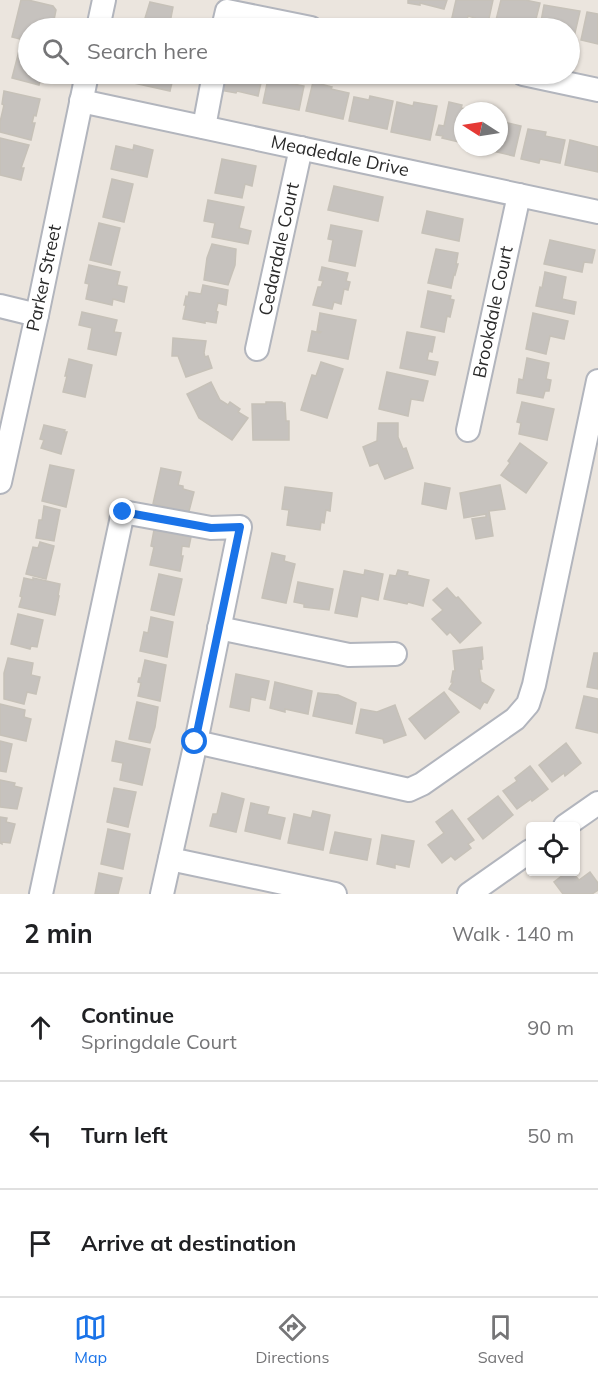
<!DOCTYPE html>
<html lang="en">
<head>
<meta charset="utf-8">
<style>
  :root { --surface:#fff; --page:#f2f2f2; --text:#202124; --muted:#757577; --line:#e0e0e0; --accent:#1a73e8 }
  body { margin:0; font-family:Mulish,sans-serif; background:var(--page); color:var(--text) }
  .controls { position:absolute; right:18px; bottom:18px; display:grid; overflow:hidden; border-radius:6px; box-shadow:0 2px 4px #0004 }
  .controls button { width:54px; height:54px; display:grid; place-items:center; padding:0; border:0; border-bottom:2px solid var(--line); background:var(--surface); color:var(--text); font:30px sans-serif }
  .compass { position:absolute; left:454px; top:102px; width:54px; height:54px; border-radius:50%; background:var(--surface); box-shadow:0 2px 4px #0004; rotate:282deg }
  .stop { position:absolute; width:18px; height:18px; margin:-14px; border:4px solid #1a73e8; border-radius:50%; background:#fff }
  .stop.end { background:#1a73e8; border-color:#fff; box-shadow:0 2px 6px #0008 }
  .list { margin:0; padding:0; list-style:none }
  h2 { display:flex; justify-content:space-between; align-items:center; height:78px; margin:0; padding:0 24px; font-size:26px }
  h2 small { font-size:20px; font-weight:400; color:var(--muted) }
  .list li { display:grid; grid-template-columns:39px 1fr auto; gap:18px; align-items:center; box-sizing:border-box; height:108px; padding:0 24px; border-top:2px solid var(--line) }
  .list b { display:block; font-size:22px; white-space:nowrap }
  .list p { margin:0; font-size:20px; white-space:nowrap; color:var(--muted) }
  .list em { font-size:20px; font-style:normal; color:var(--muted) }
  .icon { flex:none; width:33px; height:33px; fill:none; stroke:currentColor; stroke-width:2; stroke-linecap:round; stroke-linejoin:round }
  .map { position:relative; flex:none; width:598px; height:894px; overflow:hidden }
  .search { position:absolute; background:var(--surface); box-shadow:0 2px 4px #0004; left:18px; right:18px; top:18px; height:66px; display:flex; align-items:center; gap:15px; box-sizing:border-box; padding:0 21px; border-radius:33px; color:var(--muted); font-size:22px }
  .sheet { height:402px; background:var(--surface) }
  nav { display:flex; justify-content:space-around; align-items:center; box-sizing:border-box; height:84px; border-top:2px solid var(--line); background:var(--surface); font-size:16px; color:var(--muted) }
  nav a { display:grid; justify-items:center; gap:3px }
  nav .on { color:var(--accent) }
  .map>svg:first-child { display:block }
  .building { fill:#c6c2be; stroke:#c6c1b8; stroke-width:1.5 }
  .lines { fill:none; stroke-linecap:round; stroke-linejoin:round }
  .minor-casing { stroke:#b2b5bd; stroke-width:26 }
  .minor { stroke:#fff; stroke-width:22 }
  .route { stroke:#1a73e8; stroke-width:8 }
  .labels { text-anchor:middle; stroke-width:5; stroke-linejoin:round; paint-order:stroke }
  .street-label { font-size:18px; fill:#2b2b2b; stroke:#fff }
</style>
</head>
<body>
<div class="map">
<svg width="598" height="894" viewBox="0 0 598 894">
  <rect width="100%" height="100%" fill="#ebe5de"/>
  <g class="building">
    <path d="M21,0H28L53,6L56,10L54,20L49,23L48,28H28V41L12,37Z"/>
    <path d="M408,0H447L444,9L420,3V5L408,3Z"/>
    <path d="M456,0H493L488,23L475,20V18L468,16L466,25L451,22Z"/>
    <path d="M501,0H525L540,3L534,27L517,24L516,28H494Z"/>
    <path d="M150,2L173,7L169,28H142Z"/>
    <path d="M544,5L580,11L574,37L570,36V28L540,27Z"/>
    <path d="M587,12L598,14V44L581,40Z"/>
    <path d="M20,47L28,49V74H44L43,75L42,74L39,85L12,78Z"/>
    <path d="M131,74H174L170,91L129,82Z"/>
    <path d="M223,74H263L258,96L237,91L236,93L219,90Z"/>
    <path d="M268,79L304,86L299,110L263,103Z"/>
    <path d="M313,82L332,87L331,89L349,93L343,119L306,111Z"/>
    <path d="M4,91L40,99L36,116L34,115L32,123H35L31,140L0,132V122L4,105L2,104Z"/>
    <path d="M370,96L393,101L387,129L349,121L354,97L369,100Z"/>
    <path d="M397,102L413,106L414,102L437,106L430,140L391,132Z"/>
    <path d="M449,102L462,105L461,108L471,110V111H463V143L442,138L443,136L436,135L439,125L444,126Z"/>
    <path d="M499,121L521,126L514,156L479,148V147H499Z"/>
    <path d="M528,129L546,132L545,136L565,140L560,163L540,159L539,163L521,159Z"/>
    <path d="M0,138L29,145L21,168H24L21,180L0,175Z"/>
    <path d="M570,140L598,147V172L565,165Z"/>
    <path d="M134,145L153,150L147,177L111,169L116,146L133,150Z"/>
    <path d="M222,159L256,166L252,186L245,184L242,198L215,193Z"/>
    <path d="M112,179L133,184L124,222L103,217Z"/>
    <path d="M334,186L383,197L378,221L328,210Z"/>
    <path d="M208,200L244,207L239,228L251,231L248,244L212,237L215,223L204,221Z"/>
    <path d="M427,211L463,219L459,241L422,233Z"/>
    <path d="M99,223L120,228L111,265L90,260Z"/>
    <path d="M331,225L362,231L355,266L329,261L333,240L328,239Z"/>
    <path d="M550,240L595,250L592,263L584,262L582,272L544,264Z"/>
    <path d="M212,244L236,249L235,265L228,285L204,280L207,258Z"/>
    <path d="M436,249L458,253L456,264H458L455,275L454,274L451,288L428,283Z"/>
    <path d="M89,265L120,272L117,285L127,287L124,302L113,299L112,305L86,299L89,284L85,283Z"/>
    <path d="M322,267L348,273L346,281L350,282L348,290L344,289L341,304L334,302L332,309L313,305L318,287H321L323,281L319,280Z"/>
    <path d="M545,272L566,277L562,299L576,302L574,314L536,306L540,287L542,288Z"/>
    <path d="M203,285L228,290L226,305L218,303L216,311L218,312L216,323L205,321V323L183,319L186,305H184L186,296L188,297L189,292L201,294Z"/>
    <path d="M428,291L451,296L450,299L454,300L450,317L447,316L444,332L421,327Z"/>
    <path d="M82,312L117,320L114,332L121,333L116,355L88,349L92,328L79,325Z"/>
    <path d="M320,313L356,320L348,359L308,351L312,331L320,333L321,332L317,331Z"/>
    <path d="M533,313L568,321L564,339L550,336L546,354L526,349Z"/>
    <path d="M407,332L435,337L432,352L429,351L427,360L438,362L435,375L400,368Z"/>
    <path d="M173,338L206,341L204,353L205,357L208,356L212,368L186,377L178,356H172Z"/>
    <path d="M527,358L549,363L546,379L551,380L549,391H545L543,398L517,393L519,379L523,380Z"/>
    <path d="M69,359L92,365L85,397L63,392L67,376H65Z"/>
    <path d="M321,362L343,369L327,418L301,410L312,375L316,376Z"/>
    <path d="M387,372L428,381L423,401L411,399L408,416L379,409Z"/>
    <path d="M211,382L220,400L228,405L230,402L240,409L238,412L248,418L232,440L199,418L187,394Z"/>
    <path d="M266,402H282V403H285L286,421H289V440H253L252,404H266Z"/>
    <path d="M522,402L554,409L547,440L519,434L521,423L517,422Z"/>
    <path d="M378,423H398V437L403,449L406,448L413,468L385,479L378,463L370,466L363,447L377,441Z"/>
    <path d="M44,425L65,430L64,432H67L61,454L41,448L44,440L40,439Z"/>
    <path d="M520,443L547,463L526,493L501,475L510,463L508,461Z"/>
    <path d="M50,465L74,470L66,507L42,501Z"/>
    <path d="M161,468L181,472L178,485L183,486V489L194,492L188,515L170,511L171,508L153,504Z"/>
    <path d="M425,483L450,488L446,509L422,504Z"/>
    <path d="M500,485L505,509L489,511L493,536L476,539L472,519L486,517V514L464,518L460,493Z"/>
    <path d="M285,487L332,493L330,511L326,510L324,523L321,522L320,530L287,525L289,510L282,509Z"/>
    <path d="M44,506L60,510L54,541L36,538L39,520H42Z"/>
    <path d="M154,530L191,537L189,547L182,546L181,556H183L180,571L150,565L154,547L151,546Z"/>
    <path d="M40,542L54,546L46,579L26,574L33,547L38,548Z"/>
    <path d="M272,553L285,556L284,561L295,564L286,603L262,598Z"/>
    <path d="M365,570L383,574L378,600L361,596L357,617L335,613L344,571L364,575Z"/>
    <path d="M398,570L408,572L407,575L429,580L423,606L408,602L407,604L384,599L390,575L396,576Z"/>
    <path d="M159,574L182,579L174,615L151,610Z"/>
    <path d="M24,578L33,580V578L60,584L58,596H59L55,615L19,607L22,597L20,596Z"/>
    <path d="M298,582L333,589L329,610L304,607V604L294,602Z"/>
    <path d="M447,588L456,598L458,597L481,623L460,643L450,632L447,635L432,619L443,610L433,600Z"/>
    <path d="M18,614L43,620L37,647L31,646L30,649L11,644Z"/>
    <path d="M151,617L173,622L167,657L140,651L144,632L148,633Z"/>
    <path d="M482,647L483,659L481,660L482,669H479L481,682L494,690L487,703L484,702L480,709L449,689L453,682H451L453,671H455L453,651Z"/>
    <path d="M594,653H598V689L587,687Z"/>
    <path d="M8,658L33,663L31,675L40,677L36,694L27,692L24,704L4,699V673Z"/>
    <path d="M145,660L166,665L160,701L138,696L141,683L138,682L139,678H141Z"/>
    <path d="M236,674L269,681L265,700L251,697L249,711L230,707Z"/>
    <path d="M275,682L312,691L308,714L285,709V712L270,708Z"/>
    <path d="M444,692L459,712L425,739L409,719Z"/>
    <path d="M318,693L338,695L356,703L352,724L313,716Z"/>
    <path d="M584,696L598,699V733L576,728Z"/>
    <path d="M137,702L158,707L155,727L150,743L129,739Z"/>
    <path d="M0,704L25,710L24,717L31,719L26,741L0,735Z"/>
    <path d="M395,705L406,735L384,743L383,739L356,733L361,709L377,712Z"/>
    <path d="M0,741L12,744L6,772L0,771Z"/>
    <path d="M116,741L150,749L142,785L120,780L123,763L112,761Z"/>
    <path d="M566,743L581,763L565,776L564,773L552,782L539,765Z"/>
    <path d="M530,766L548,789L532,801L531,799L517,809L503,791L517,781L515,778Z"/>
    <path d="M0,780L15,783L14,786L22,788L17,809L0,807Z"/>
    <path d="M114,788L136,792L128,827L107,822Z"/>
    <path d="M222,793L244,799L236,832L210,826L213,814H217Z"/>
    <path d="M498,796L513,815L483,839L468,819Z"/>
    <path d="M251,803L269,807L267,814L285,818L280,839L245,831Z"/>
    <path d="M452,810L474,840L468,844L471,848L455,860L451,856L442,863L428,845L444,833L436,822Z"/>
    <path d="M313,811L330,815L323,850L288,843L294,814L311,818Z"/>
    <path d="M0,817L7,818L6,822L15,824L10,843L2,842V844L0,843Z"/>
    <path d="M108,829L130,834L123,869L101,864Z"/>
    <path d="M335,832L371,839L367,860L330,853Z"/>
    <path d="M382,835L414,841L409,867L395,864V868L377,864Z"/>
    <path d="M567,872H572L579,880L590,872L598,883V890L592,894H563L554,882Z"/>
    <path d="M99,873L122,878L118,894H95Z"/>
  </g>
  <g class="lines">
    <g class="minor-casing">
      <g id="minor">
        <path d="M98,28L104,0"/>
        <path d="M223,28L227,11L311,28"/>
        <path d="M523,74L598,90"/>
        <path d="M81,101L598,212"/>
        <path d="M204,127L214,74"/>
        <path d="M0,306L37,315"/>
        <path d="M257,349L301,148"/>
        <path d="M468,430L519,195"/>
        <path d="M0,482L37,315L87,74"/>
        <path d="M219,628L349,655L395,654"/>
        <path d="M196,742L409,790L422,784L515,719L528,704L534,685L598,381"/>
        <path d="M565,826L598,803"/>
        <path d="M170,859L335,894"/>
        <path d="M41,894L123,512L211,528L240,527L196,742L162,894"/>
        <path d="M469,894L530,851"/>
      </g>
    </g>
    <use href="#minor" class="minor"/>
  </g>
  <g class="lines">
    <path class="route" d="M123,512L211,528L240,527L195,742"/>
  </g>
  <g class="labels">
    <g class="street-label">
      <text transform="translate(340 156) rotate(12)" y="6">Meadedale Drive</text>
      <text transform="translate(279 249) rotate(-78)" y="6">Cedardale Court</text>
      <text transform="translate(44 278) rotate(-78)" y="6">Parker Street</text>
      <text transform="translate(493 312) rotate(-78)" y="6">Brookdale Court</text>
    </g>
  </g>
</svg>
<div class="controls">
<button><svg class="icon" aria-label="locate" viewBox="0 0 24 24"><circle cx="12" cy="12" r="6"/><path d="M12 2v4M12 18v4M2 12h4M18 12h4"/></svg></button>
</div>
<svg class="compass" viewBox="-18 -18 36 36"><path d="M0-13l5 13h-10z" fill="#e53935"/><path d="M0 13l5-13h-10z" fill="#757577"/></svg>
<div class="stop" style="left:195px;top:742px"></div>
<div class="stop end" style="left:123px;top:512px"></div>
<div class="search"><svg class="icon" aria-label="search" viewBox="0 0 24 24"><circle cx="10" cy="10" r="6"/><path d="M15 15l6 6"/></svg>Search here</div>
</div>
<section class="sheet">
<h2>2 min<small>Walk · 140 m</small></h2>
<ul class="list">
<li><svg class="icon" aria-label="ahead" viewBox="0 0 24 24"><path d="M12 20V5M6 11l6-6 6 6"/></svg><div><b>Continue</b><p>Springdale Court</p></div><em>90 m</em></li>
<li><svg class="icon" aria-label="left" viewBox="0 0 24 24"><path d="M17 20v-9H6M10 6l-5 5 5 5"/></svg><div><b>Turn left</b></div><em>50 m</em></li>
<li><svg class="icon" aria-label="arrive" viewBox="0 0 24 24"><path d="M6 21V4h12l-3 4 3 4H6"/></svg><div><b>Arrive at destination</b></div></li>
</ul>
</section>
<nav>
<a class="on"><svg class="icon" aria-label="map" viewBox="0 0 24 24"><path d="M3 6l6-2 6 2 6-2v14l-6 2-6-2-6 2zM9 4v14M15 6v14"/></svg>Map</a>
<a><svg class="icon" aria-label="directions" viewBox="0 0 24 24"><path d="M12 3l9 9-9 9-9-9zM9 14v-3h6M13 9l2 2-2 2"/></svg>Directions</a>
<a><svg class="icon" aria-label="saved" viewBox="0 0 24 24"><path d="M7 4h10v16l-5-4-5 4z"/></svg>Saved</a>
</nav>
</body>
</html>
